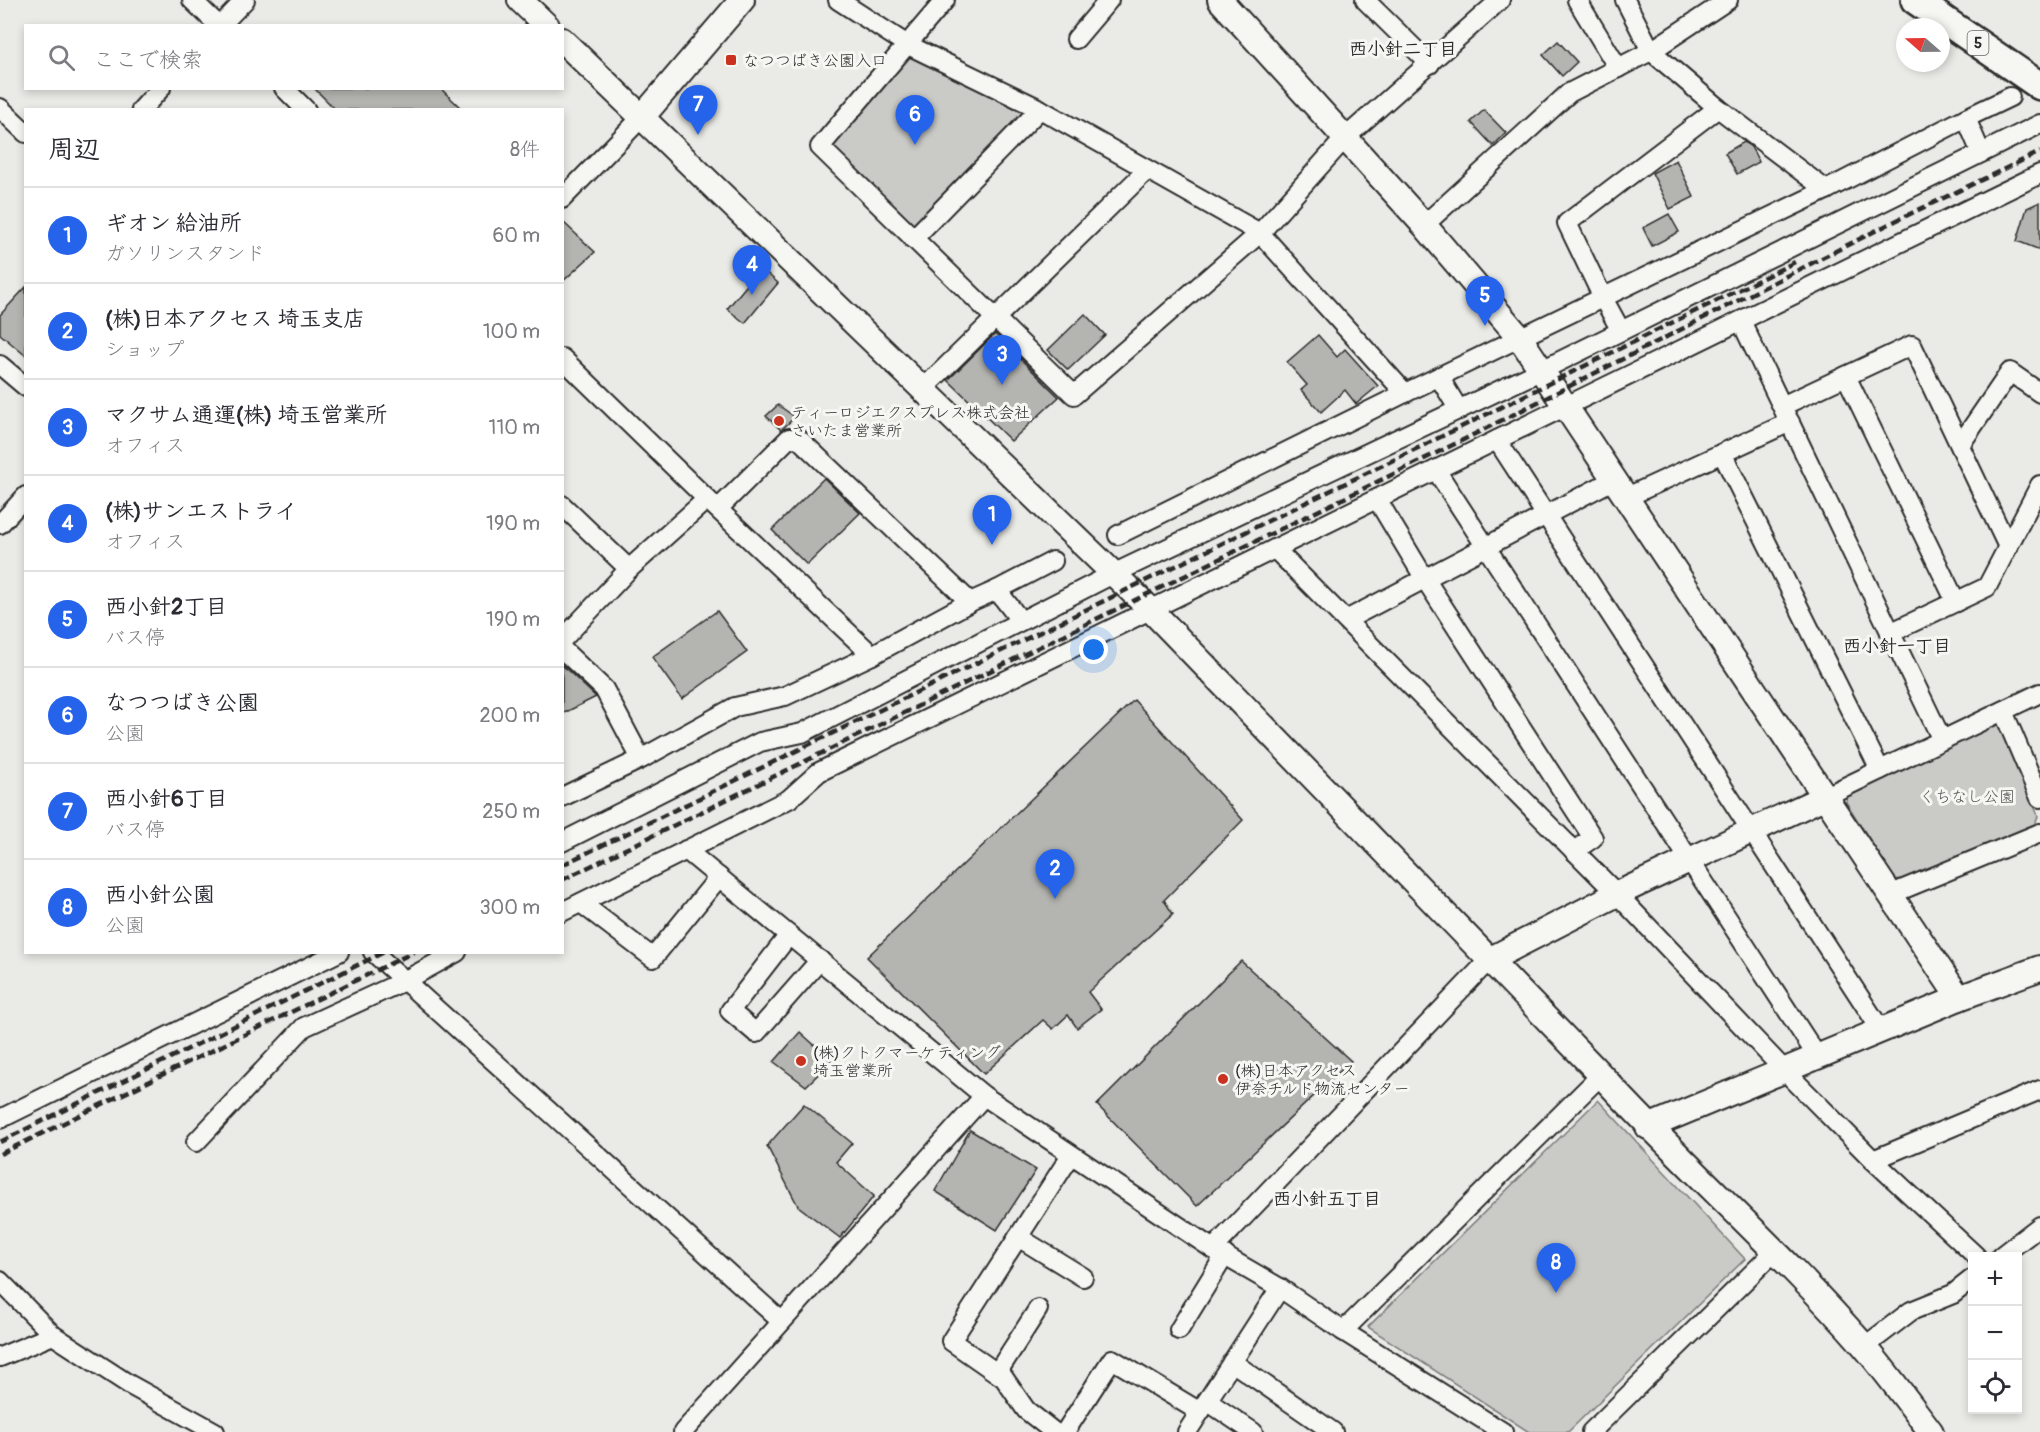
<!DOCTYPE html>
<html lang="ja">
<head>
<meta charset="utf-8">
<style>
  :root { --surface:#fff; --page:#f2f2f3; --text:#2b2b33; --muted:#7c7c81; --line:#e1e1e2; --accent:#2563eb }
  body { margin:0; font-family:Pangolin,"Klee One",sans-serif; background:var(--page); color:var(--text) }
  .controls { position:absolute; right:18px; bottom:18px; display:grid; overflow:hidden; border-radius:0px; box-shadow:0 3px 9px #0003 }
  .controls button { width:54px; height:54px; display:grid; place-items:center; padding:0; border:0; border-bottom:2px solid var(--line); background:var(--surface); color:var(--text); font:30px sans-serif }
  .compass { position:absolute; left:1896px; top:18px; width:54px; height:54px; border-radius:50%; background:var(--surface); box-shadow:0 3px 9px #0003; rotate:290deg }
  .you { position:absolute; left:1094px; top:650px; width:21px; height:21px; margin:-15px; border:4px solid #fff; border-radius:50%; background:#1a73e8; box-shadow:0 0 0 9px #1a73e833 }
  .badge { display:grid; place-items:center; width:39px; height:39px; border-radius:50%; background:var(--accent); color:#fff; font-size:20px; font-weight:700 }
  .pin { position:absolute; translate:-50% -50px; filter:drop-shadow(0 2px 3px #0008) }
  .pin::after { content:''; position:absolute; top:32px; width:21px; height:18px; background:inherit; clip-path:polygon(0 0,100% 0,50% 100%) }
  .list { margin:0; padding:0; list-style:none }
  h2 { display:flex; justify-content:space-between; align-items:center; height:78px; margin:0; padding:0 24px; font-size:26px }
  h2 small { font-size:20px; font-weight:400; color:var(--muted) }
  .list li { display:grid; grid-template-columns:39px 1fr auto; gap:18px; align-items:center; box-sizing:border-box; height:96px; padding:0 24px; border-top:2px solid var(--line) }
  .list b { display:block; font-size:22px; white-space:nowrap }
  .list p { margin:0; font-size:20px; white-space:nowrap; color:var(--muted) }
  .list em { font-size:20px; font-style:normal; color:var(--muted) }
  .icon { flex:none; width:33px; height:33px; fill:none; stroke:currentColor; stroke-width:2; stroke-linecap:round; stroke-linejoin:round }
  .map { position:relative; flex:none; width:2040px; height:1432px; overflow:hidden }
  .search { position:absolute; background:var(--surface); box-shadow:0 3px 9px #0003; left:24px; top:24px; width:540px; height:66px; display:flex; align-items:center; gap:15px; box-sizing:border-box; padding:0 21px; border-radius:0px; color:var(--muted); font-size:22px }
  .panel { position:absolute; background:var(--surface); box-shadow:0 3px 9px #0003; left:24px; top:108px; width:540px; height:846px; border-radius:0px }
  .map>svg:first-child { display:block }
  .green { fill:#cacac7; stroke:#7a7a79; stroke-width:1.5 }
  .building { fill:#b4b4b1; stroke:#2b2b2b; stroke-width:1.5 }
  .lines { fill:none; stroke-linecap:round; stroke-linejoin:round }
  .street-casing { stroke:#2b2b2b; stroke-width:22 }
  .secondary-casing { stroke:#2b2b2b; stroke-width:28 }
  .primary-casing { stroke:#2b2b2b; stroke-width:32 }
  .street { stroke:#f6f6f2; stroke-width:18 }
  .secondary { stroke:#f6f6f2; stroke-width:24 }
  .primary { stroke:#f6f6f2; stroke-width:27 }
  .rail { stroke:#2b2b2b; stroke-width:4.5; stroke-dasharray:9 4.5; stroke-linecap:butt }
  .poi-dot { fill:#c8321e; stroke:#f6f6f2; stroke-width:2 }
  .labels { text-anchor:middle; stroke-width:6; stroke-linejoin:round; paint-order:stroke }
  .shield { fill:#f6f6f2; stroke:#686867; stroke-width:1.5 }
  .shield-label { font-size:15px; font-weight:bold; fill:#2b2b2b }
  .poi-label { font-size:16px; fill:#2b2b2b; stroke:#f6f6f2; text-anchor:start }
  .park-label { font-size:16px; fill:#535352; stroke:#f6f6f2 }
  .neighbourhood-label { font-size:18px; font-weight:bold; fill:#2b2b2b; stroke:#f6f6f2 }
</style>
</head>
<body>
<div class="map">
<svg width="2040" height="1432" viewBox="0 0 2040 1432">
  <rect width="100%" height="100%" fill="#eaeae6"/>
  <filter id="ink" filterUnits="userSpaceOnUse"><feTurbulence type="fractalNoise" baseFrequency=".0167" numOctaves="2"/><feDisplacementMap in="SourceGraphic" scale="12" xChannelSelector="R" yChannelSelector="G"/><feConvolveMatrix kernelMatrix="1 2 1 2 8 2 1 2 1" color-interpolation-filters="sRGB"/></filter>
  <g filter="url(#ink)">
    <g class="green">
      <path d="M912,56L1021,112L1024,119L919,225L908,224L832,151L831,140L906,57Z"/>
      <path d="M1998,724L2003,726L2038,816L2035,824L1902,881L1894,878L1846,802L1848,794Z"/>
      <path d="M1598,1100L1745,1259L1568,1432H1529L1368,1327Z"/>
    </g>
    <g class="building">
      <path d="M1558,41L1577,62L1562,76L1543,55Z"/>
      <path d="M314,88H440L463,110H336Z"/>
      <path d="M1484,110L1506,133L1493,146L1471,122Z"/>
      <path d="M1744,142L1751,147L1759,162L1737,174L1725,153Z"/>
      <path d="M1676,160L1694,197L1670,209L1652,173Z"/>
      <path d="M2040,202V250L2017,241L2027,208Z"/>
      <path d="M1669,214L1679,232L1652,246L1643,228Z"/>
      <path d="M562,221L595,252L562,282Z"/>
      <path d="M761,268L778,283L745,323L727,309Z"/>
      <path d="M26,287V356L0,334V315Z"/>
      <path d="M1085,314L1105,335L1068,370L1048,350Z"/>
      <path d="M995,334L1059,397L1011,441L948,380Z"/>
      <path d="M1318,335L1337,357L1345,349L1378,386L1356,404L1345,390L1321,412L1301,390L1307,385L1287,362Z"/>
      <path d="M778,405L795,417L781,430L766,416Z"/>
      <path d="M824,478L860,513L807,565L772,530Z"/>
      <path d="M717,611L747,652L682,699L652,657Z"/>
      <path d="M562,665L596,697L562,714Z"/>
      <path d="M1134,700L1243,820L1164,900L1173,914L1088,992L1101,1009L1077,1028L1068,1015L1053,1029L1043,1020L984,1074L867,957Z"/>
      <path d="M1241,961L1351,1061L1197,1206L1097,1105Z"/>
      <path d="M800,1032L832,1061L806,1086L774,1062Z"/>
      <path d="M804,1104L852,1143L836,1162L874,1196L840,1238L798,1206L767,1146Z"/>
      <path d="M970,1130L1036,1170L997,1230L935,1191Z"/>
    </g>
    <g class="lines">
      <g class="street-casing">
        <g id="street">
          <path d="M192,0L219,26"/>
          <path d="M838,0L906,44L1040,109L1260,233L1405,393"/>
          <path d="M945,0L820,147L1074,395L1260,233L1345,138L1500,0"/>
          <path d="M1365,0L1430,64"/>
          <path d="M1577,0L1618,68"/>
          <path d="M1625,0L1651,51L1718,108L1826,190"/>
          <path d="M220,26L245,0"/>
          <path d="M1076,39L1109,0"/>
          <path d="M284,88L306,110"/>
          <path d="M0,108L26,133"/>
          <path d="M141,110L161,88"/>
          <path d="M1966,118L2010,97"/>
          <path d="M562,199L643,116"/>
          <path d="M1424,225L1569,93L1651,51L1728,0"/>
          <path d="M913,239L1040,109"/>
          <path d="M1741,321L1942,740"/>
          <path d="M1621,331L1603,298L1567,223L1718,108"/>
          <path d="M562,358L707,499L872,655"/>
          <path d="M0,365L26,387"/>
          <path d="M1846,376L1956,602"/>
          <path d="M1439,377L1459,410"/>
          <path d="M924,388L1147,170"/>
          <path d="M1782,406L1912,345L2008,547"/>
          <path d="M1497,440L1881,1030"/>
          <path d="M1960,445L2010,372L2040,393"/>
          <path d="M1722,453L1880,770"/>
          <path d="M1436,470L1817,1056"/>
          <path d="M1627,497L1790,422"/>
          <path d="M1377,499L1425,579L1593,838L1574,851"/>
          <path d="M562,505L629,569"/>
          <path d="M718,509L789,438L799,439L970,602"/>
          <path d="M0,524L26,496"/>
          <path d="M1118,535L1405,393L1826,190L1966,118L1981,153"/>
          <path d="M1275,549L1617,894L1784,1070L1873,1160L1976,1256"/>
          <path d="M997,590L1053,561"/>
          <path d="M1346,620L1615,479"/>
          <path d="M1890,633L1987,587L2040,485"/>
          <path d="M562,640L629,569L707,499"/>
          <path d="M562,649L604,689L641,759"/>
          <path d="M2003,711L2040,798"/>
          <path d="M562,797L641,759L735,707L785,696L872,655L970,602L997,590L1020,620"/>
          <path d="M1824,797L2040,693"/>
          <path d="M562,842L760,742L802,733L1113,574L1542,370L2040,124"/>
          <path d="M686,850L984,1096L1213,1249L1280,1288L1343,1331L1503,1432"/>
          <path d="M1889,895L2040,833"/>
          <path d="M581,903L653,958L719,877"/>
          <path d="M562,912L789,799L819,772L2040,174"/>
          <path d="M789,935L730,1011L756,1033L820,960"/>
          <path d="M373,952L781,1321"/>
          <path d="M0,1119L339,952"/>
          <path d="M196,1142L304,1027L404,981L457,952"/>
          <path d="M1873,1160L2040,1090"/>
          <path d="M1018,1237L1083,1277"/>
          <path d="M1213,1249L1489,960"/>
          <path d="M2001,1256L2040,1226"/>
          <path d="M0,1281L53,1335L130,1385L215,1432"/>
          <path d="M1179,1330L1225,1255"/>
          <path d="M1343,1331L1601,1075"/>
          <path d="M1864,1347L1911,1311L1953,1294L1972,1279"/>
          <path d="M0,1357L53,1335"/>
          <path d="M1232,1362L1333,1432"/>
          <path d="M997,1373L1038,1309"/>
          <path d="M1207,1401L1253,1432"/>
          <path d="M683,1432L984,1096"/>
          <path d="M1054,1432L1026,1410L1004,1378L951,1341L1071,1155"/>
          <path d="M1065,1432L1112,1359L1200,1412"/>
          <path d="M1187,1432L1280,1288"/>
          <path d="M1591,1432L1775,1251"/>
        </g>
      </g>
      <g class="secondary-casing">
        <g id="secondary">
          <path d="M520,0L547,26"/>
          <path d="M1220,0L1424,225L1520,338L1959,998"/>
          <path d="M562,40L1151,610L1601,1075C1686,1168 1781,1251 1864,1346C1887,1373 1909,1403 1931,1432"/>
          <path d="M643,116L742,0"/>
          <path d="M1489,960L1617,894L1824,797"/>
          <path d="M1648,1127L1959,998L2040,968"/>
        </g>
      </g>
      <g class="primary-casing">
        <path id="primary" d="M1915,0L2040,86"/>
      </g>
      <use href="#street" class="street"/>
      <use href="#secondary" class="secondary"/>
      <use href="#primary" class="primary"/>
      <g class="rail">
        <path d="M562,865L1463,426L1797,261"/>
        <path d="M562,880L1465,439L1891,223L2040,152"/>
        <path d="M0,1142L384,952"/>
        <path d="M0,1154L414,952"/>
      </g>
    </g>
  </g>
  <g class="poi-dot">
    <rect x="725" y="54" width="12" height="12" rx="3"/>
    <circle cx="779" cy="421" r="6"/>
    <circle cx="801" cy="1061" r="6"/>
    <circle cx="1223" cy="1079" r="6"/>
  </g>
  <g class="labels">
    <rect class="shield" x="1967.5" y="31" width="21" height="24" rx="4.5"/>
    <g class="shield-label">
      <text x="1978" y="48">5</text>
    </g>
    <g class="poi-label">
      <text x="743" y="66">なつつばき公園入口</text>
      <text x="791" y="418">ティーロジエクスプレス株式会社<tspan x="791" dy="18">さいたま営業所</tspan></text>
      <text x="813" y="1058">(株)クトクマーケティング<tspan x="813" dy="18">埼玉営業所</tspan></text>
      <text x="1235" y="1076">(株)日本アクセス<tspan x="1235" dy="18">伊奈チルド物流センター</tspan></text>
    </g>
    <g class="park-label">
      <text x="1967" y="802">くちなし公園</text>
    </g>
    <g class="neighbourhood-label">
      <text x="1403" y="55">西小針二丁目</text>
      <text x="1897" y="652">西小針一丁目</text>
      <text x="1327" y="1205">西小針五丁目</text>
    </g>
  </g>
</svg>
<div class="controls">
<button>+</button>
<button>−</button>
<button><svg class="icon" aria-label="locate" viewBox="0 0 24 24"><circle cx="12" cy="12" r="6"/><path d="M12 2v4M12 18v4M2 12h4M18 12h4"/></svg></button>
</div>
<svg class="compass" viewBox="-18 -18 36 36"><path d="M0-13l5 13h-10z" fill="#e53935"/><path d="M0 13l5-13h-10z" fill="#7c7c81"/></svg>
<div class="you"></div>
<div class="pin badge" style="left:992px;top:545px">1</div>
<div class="pin badge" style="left:1055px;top:899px">2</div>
<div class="pin badge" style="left:1002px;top:385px">3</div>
<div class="pin badge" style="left:752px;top:295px">4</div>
<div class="pin badge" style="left:1485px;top:326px">5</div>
<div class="pin badge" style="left:915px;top:145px">6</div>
<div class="pin badge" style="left:698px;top:135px">7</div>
<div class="pin badge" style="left:1556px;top:1293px">8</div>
<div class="search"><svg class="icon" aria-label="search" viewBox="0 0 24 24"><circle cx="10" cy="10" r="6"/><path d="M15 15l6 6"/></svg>ここで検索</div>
<section class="panel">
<h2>周辺<small>8件</small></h2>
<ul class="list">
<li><span class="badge">1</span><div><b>ギオン 給油所</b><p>ガソリンスタンド</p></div><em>60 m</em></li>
<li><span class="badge">2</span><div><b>(株)日本アクセス 埼玉支店</b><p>ショップ</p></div><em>100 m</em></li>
<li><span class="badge">3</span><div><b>マクサム通運(株) 埼玉営業所</b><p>オフィス</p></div><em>110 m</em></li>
<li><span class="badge">4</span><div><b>(株)サンエストライ</b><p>オフィス</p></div><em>190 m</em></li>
<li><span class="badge">5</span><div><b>西小針2丁目</b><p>バス停</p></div><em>190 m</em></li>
<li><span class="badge">6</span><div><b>なつつばき公園</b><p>公園</p></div><em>200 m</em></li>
<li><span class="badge">7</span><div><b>西小針6丁目</b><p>バス停</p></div><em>250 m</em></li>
<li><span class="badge">8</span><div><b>西小針公園</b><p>公園</p></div><em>300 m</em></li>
</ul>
</section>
</div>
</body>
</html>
